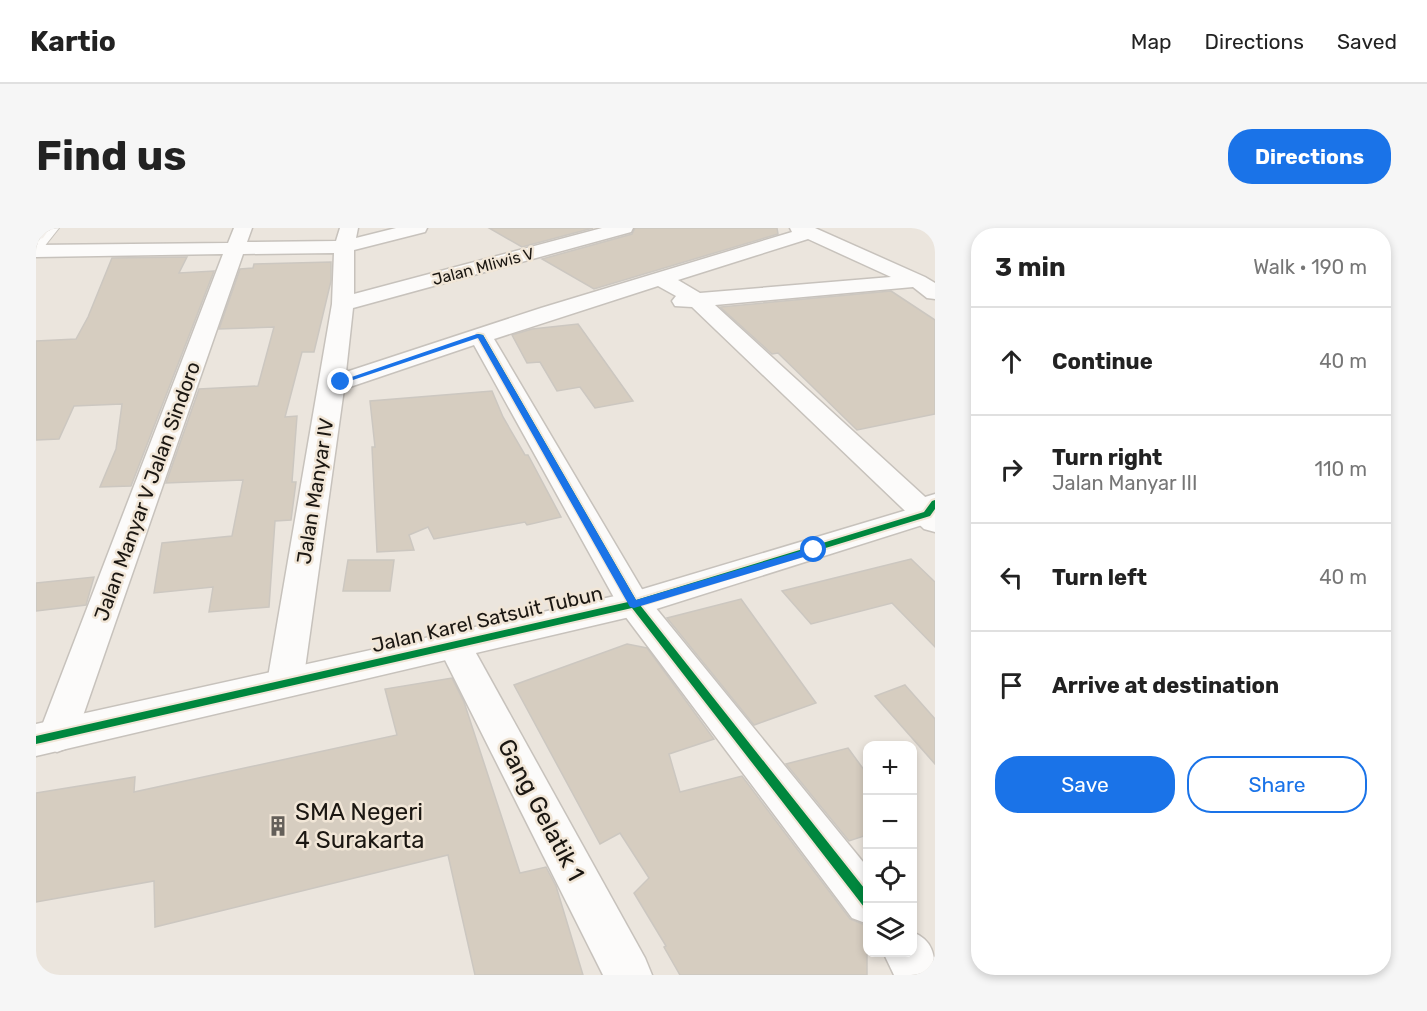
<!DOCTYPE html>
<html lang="en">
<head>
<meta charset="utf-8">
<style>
  :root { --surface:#fff; --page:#f6f6f6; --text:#222; --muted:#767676; --line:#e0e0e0; --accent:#1a73e8 }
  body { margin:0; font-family:Rubik,sans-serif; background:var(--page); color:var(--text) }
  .controls { position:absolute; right:18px; bottom:18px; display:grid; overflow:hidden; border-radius:12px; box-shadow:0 3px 9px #0003 }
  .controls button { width:54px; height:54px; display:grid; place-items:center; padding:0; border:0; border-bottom:2px solid var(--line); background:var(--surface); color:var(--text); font:30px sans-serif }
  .stop { position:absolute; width:18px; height:18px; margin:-14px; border:4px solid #1a73e8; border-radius:50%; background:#fff }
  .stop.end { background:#1a73e8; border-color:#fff; box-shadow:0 2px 6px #0008 }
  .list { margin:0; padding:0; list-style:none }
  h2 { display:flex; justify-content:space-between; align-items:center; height:78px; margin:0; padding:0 24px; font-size:26px }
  h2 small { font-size:20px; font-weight:400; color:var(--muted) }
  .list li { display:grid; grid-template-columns:39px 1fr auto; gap:18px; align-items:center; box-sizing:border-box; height:108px; padding:0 24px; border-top:2px solid var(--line) }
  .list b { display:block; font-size:22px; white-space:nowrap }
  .list p { margin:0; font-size:20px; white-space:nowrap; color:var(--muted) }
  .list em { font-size:20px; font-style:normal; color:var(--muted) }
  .actions { display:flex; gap:12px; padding:18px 24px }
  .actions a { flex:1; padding:14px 0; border:2px solid var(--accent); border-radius:24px; text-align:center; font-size:21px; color:var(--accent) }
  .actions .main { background:var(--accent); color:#fff }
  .icon { flex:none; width:33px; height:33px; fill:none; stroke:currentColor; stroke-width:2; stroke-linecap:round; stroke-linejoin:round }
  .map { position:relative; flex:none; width:899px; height:747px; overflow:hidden; border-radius:24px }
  header { display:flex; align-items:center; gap:36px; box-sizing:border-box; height:84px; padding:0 30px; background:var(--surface); border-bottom:2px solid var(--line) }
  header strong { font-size:28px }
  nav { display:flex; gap:33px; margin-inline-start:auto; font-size:21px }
  .intro { display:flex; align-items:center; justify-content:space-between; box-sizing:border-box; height:144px; padding:0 36px }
  h1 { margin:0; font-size:42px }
  .button { padding:15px 27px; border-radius:24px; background:var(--accent); color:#fff; font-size:21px; font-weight:700 }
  main { display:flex; gap:36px; padding:0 36px }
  aside { flex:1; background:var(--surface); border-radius:24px; box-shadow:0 3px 9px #0003 }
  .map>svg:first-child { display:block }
  .building { fill:#d6cdc0; stroke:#ccc7c0; stroke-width:1.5 }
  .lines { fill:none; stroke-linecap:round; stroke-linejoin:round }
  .service-casing { stroke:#c7c2bc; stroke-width:2 }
  .minor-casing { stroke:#c7c2bc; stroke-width:3 }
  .tertiary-casing { stroke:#c7c2bc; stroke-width:3 }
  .secondary-casing { stroke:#c7c2bc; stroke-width:3 }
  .service { fill:#fcfbfa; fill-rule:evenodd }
  .minor { fill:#fcfbfa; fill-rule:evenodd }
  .tertiary { fill:#fcfbfa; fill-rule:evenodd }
  .secondary { fill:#f3efeb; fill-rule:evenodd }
  .cycleway-casing { stroke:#f1e6d7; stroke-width:4 }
  .cycleway { fill:#00873e; fill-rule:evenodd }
  .route { fill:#1a73e8 }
  .labels { text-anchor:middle; stroke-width:5; stroke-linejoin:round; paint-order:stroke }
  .far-street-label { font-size:16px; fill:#1b1712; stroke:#f1e6d7 }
  .street-label { font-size:20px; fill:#1b1712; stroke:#f1e6d7 }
  .near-street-label { font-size:24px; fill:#1b1712; stroke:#f1e6d7 }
  .near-poi-label { font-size:24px; fill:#1b1712; stroke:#f1e6d7; text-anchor:start }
</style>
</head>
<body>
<header>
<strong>Kartio</strong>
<nav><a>Map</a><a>Directions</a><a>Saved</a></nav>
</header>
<div class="intro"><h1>Find us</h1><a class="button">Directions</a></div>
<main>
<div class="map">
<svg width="899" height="747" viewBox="0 0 899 747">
  <rect width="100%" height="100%" fill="#ebe5dd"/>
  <g class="building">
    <path d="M453,0H557L486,19Z"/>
    <path d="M599,0H741L742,6L558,61L506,31L596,6Z"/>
    <path d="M151,29L143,45L178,43L95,258L64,259L80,221L86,176L38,178L23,211L0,212V113L40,111L52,89L76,30Z"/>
    <path d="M295,34V53L278,124H266L249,189L261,188L256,254H260L255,292L239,293L233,379L173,384L177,359L118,365L126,315L196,308L207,252L130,255L163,161L222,158L238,99L183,101L204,41L217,40L218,36Z"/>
    <path d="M855,63L899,92V186L821,202L742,125L736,126L684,79Z"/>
    <path d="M542,96L597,173L559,180L544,159L521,163L504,134L491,135L476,107L496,101Z"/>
    <path d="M456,163L467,189L489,227H492L525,289L491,297L489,294L398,311L392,299L373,307L378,322L341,324L336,219H339L334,173Z"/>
    <path d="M875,331L899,354V419L856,375L775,396L746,363Z"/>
    <path d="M312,332H358L354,363H307Z"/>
    <path d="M58,349L50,377L0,383V355Z"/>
    <path d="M705,371L780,475L718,497L631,390Z"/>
    <path d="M591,416L611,420L678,511L633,526L644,564L706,548L814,691L831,698V747H644L628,719L630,718L598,665L613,650L584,605L564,616L478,457Z"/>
    <path d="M416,450L428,474L484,645L510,639L520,658L547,747H439L412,627L119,699L118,653L0,674V565L99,549L98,564L361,507L349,461Z"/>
    <path d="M869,457L899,491V536L839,468Z"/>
    <path d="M812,520L831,546V607L813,613L750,536Z"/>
  </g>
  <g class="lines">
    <g class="service-casing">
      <path id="service" d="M11,0H23L4,24L0,25V14Z"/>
    </g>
    <g class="minor-casing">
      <g id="minor">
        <path d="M198,0H216L211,14L300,13L304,0H322L320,10L360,0H391L389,4L318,22V66L566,0H597L595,4L317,80L310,144L505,80L756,4L754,0H779L889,49L899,55V71L891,70L877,59L679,77L899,278V304L888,301L656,79L639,78L636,73L640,68L622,58L458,111L610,368L832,640V696L816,690L586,384L438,117L308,161L267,455L262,465L249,469L236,465L231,455L296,76L298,25L207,26L40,508L34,519L21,524L8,519L2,508L187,26L0,29V17L192,15ZM772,11L855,49L664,65L642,52Z"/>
        <path d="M418,403L430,407L609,730L616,747H567L401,416L406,407Z"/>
        <path d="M876,704C897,712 899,727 899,747H858L847,724H876Z"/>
      </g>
    </g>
    <g class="tertiary-casing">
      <path id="tertiary" d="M899,266V293L598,388L0,528V496L597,364L881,279L889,269Z"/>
    </g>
    <g class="secondary-casing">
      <path id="secondary" d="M0,0H14L7,10L0,12Z"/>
    </g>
    <use href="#service" class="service"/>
    <use href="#minor" class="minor"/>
    <use href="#tertiary" class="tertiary"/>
    <use href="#secondary" class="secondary"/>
    <g class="cycleway-casing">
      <path id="cycleway" d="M442,106L447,107L600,372L888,284L896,273L899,272V281L894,288L604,377L832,665V681L828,679L596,380L0,516V508L592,374L441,107Z"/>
    </g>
    <use href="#cycleway" class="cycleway"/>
  </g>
  <path class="route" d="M441,106L447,107L600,372L778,319L781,320V325L598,380L594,379L442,110L308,155L301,154Z"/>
  <defs>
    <g id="building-bare" transform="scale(1.62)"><path d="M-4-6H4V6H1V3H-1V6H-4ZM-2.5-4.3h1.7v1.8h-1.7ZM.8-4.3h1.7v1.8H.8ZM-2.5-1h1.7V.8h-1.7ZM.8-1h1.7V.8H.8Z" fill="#645f59" stroke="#f1e6d7" stroke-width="2.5" paint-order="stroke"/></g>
  </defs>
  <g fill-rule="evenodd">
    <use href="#building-bare" x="242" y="598"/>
  </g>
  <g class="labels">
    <g class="far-street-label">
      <text transform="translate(447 38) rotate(-15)" y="6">Jalan Mliwis V</text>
    </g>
    <g class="street-label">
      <text transform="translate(111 263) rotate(-70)" y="7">Jalan Manyar V Jalan Sindoro</text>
      <text transform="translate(279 263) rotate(-81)" y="7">Jalan Manyar IV</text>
      <text transform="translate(451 391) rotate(-13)" y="7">Jalan Karel Satsuit Tubun</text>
    </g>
    <g class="near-street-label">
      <text transform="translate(505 582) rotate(62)" y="8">Gang Gelatik 1</text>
    </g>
    <g class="near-poi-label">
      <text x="259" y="592">SMA Negeri<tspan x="259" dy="28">4 Surakarta</tspan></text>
    </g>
  </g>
</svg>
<div class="controls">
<button>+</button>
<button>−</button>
<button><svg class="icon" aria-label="locate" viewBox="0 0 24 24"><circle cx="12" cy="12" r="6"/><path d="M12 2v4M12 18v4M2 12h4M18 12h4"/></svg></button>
<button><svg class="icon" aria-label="layers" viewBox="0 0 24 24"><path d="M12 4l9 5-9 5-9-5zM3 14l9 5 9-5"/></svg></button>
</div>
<div class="stop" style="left:778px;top:322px"></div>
<div class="stop end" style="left:305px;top:154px"></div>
</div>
<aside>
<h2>3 min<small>Walk · 190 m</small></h2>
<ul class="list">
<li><svg class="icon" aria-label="ahead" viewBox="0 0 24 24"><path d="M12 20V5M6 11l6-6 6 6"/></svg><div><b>Continue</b></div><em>40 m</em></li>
<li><svg class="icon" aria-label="right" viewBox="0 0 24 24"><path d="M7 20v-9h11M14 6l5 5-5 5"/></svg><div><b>Turn right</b><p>Jalan Manyar III</p></div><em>110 m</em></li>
<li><svg class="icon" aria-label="left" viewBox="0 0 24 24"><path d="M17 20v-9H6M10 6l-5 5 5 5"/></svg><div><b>Turn left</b></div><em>40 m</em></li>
<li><svg class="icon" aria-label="arrive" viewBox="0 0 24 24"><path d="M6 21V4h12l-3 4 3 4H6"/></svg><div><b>Arrive at destination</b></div></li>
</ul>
<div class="actions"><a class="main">Save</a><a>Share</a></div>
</aside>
</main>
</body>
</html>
